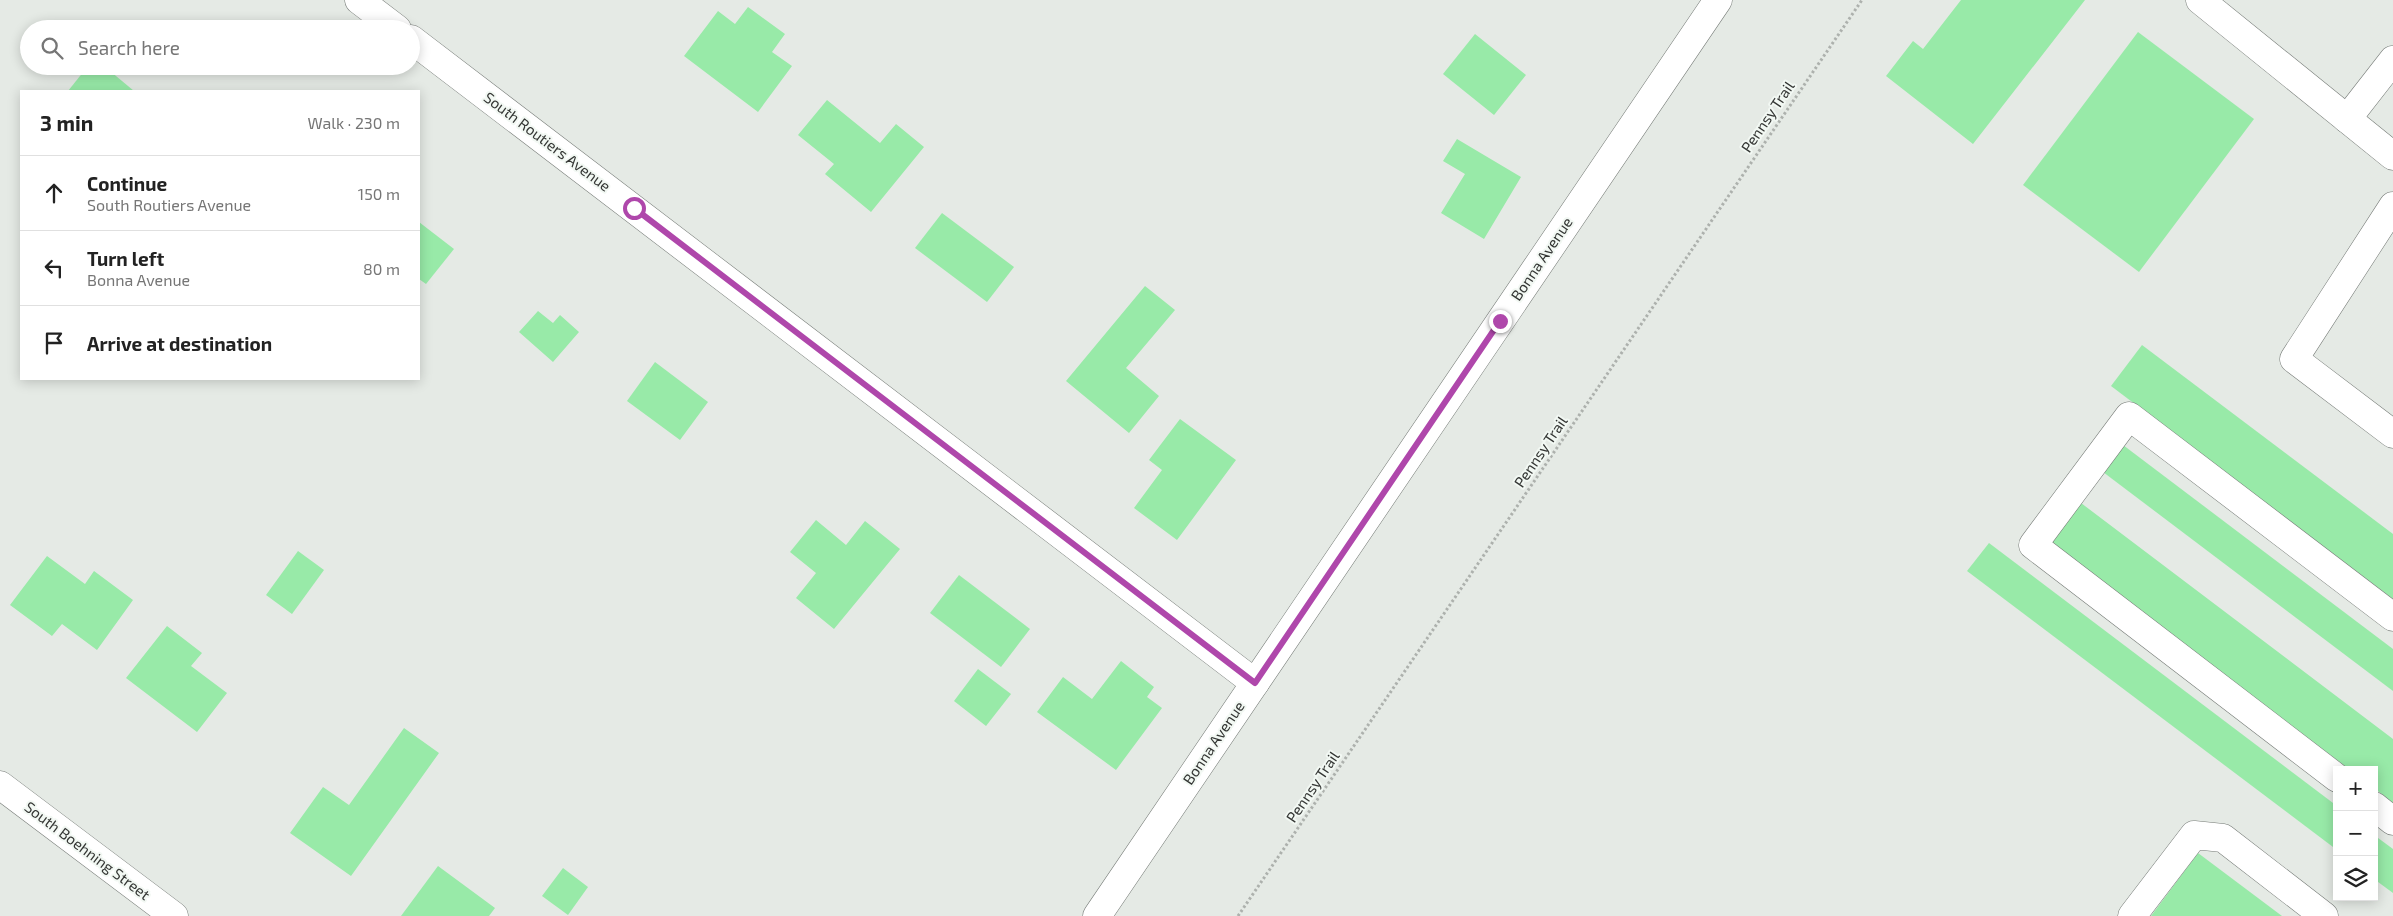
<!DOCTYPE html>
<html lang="en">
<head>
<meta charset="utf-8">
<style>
  :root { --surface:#fff; --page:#f2f2f2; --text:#222; --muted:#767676; --line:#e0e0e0 }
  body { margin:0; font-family:"Exo 2",sans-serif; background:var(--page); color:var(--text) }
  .controls { position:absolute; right:15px; bottom:15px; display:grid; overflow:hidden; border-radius:0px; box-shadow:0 2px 12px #0003 }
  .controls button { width:45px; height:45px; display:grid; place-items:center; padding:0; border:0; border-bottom:1px solid var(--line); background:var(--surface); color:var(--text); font:25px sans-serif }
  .stop { position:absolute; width:15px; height:15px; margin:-11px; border:4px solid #af47ab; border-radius:50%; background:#fff }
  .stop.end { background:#af47ab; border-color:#fff; box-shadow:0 1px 5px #0008 }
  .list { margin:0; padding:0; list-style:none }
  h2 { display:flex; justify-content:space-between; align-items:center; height:65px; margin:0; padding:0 20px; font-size:21px }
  h2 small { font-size:16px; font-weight:400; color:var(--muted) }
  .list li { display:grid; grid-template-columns:32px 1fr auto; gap:15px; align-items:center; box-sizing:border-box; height:75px; padding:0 20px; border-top:1px solid var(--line) }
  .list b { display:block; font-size:19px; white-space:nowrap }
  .list p { margin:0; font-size:16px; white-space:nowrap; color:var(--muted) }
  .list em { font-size:16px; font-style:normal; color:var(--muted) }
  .icon { flex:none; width:28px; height:28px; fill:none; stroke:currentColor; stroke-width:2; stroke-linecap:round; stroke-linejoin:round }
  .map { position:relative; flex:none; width:2393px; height:916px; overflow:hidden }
  .search { position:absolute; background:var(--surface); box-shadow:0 2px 12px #0003; left:20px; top:20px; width:400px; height:55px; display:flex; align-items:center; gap:12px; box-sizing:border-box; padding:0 18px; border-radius:28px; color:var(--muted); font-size:19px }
  .panel { position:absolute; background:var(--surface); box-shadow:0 2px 12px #0003; left:20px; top:90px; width:400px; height:290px; border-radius:0px }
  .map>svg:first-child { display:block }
  .building { fill:#98eaa8 }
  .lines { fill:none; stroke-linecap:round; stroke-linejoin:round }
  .minor-casing { stroke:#767b77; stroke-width:29 }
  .path { stroke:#adb1ad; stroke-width:3; stroke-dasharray:2.5 2.5; stroke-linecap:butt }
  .minor { stroke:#fff; stroke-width:28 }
  .route { stroke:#af47ab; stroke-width:6 }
  .labels { text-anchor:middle; stroke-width:4; stroke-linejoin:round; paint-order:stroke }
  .street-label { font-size:15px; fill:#343634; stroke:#f2f8f3 }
</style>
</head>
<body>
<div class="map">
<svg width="2393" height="916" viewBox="0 0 2393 916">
  <rect width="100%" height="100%" fill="#e5eae5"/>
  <g class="building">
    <path d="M1961,0H2085L1973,144L1886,76L1913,41L1923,49Z"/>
    <path d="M748,7L785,34L772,52L792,66L758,112L684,56L718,11L735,24Z"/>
    <path d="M2138,32L2254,119L2139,272L2023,185Z"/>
    <path d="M1475,34L1526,75L1494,115L1443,74Z"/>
    <path d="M88,66H104L134,91H68Z"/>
    <path d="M827,100L880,143L896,124L924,147L871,212L825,174L834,164L798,135Z"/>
    <path d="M1457,139L1521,177L1484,239L1441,213L1465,174L1443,161Z"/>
    <path d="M942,213L1014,267L987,302L915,248Z"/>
    <path d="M419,222L454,249L426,284L419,279Z"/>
    <path d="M1145,286L1175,310L1126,368L1159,396L1129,433L1066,381Z"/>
    <path d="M538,311L553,323L560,315L579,332L553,362L519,332Z"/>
    <path d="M2142,345L2393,534V599L2111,386Z"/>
    <path d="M655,362L708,402L680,440L627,401Z"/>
    <path d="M1180,419L1236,460L1177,540L1134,508L1162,470L1149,460Z"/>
    <path d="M2123,445L2393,649V691L2103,472Z"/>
    <path d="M2081,503L2393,739V803L2374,788V770H2350L2050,543Z"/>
    <path d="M816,520L846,545L865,521L900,549L834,629L796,598L816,573L790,552Z"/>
    <path d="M1989,543L2337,806V850L1967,571Z"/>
    <path d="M298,551L324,570L292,614L266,595Z"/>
    <path d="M47,556L85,584L94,571L133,600L97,650L62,624L52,636L10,605Z"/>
    <path d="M959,575L1030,629L1001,667L930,613Z"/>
    <path d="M167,626L202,653L191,666L227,693L197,732L126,678Z"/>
    <path d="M1121,661L1154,687L1147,697L1162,708L1116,770L1037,712L1063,677L1092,699Z"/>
    <path d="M978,669L1011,694L986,726L954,701Z"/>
    <path d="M404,728L439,753L351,876L290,833L323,787L349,805Z"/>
    <path d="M2374,835L2393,849V893L2374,879Z"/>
    <path d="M2198,853L2282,916H2151Z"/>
    <path d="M438,866L495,908L489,916H401Z"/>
    <path d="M563,868L588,887L568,915L542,896Z"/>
  </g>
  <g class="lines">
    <g class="minor-casing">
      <g id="minor">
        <path d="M359,0L397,29"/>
        <path d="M2200,0L2393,156"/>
        <path d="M411,39L1255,683"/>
        <path d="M2347,119L2393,60"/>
        <path d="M2393,206L2294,359L2393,434"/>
        <path d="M2337,778L2033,545L2129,416L2393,617"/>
        <path d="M0,785L174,916"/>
        <path d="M2374,806L2393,821"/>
        <path d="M1097,916L1718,0"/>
        <path d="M2132,916L2194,835L2223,838L2324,916"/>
      </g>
    </g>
    <path class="path" d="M1238,916L1862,0"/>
    <use href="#minor" class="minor"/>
  </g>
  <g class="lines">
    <path class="route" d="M634,208L1255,683L1500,321"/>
  </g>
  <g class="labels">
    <g class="street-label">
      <text transform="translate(1768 117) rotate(-56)" y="5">Pennsy Trail</text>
      <text transform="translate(547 142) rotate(37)" y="5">South Routiers Avenue</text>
      <text transform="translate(1542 259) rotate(-56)" y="5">Bonna Avenue</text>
      <text transform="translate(1541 452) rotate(-56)" y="5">Pennsy Trail</text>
      <text transform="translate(1214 743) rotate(-56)" y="5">Bonna Avenue</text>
      <text transform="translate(1313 787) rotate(-56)" y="5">Pennsy Trail</text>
      <text transform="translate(87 851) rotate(37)" y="5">South Boehning Street</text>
    </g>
  </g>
</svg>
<div class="controls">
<button>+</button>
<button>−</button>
<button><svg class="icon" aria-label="layers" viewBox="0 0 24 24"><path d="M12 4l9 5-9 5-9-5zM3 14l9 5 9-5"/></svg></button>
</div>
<div class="stop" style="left:634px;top:208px"></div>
<div class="stop end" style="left:1500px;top:321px"></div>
<div class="search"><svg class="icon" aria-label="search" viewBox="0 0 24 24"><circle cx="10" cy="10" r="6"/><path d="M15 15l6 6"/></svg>Search here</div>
<section class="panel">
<h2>3 min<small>Walk · 230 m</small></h2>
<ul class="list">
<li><svg class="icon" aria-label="ahead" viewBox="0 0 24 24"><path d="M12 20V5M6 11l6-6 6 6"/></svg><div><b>Continue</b><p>South Routiers Avenue</p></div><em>150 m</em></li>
<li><svg class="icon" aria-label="left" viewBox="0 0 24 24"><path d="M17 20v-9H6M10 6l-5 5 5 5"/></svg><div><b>Turn left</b><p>Bonna Avenue</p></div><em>80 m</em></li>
<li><svg class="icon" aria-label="arrive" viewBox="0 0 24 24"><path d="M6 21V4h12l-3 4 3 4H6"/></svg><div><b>Arrive at destination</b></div></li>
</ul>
</section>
</div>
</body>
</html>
